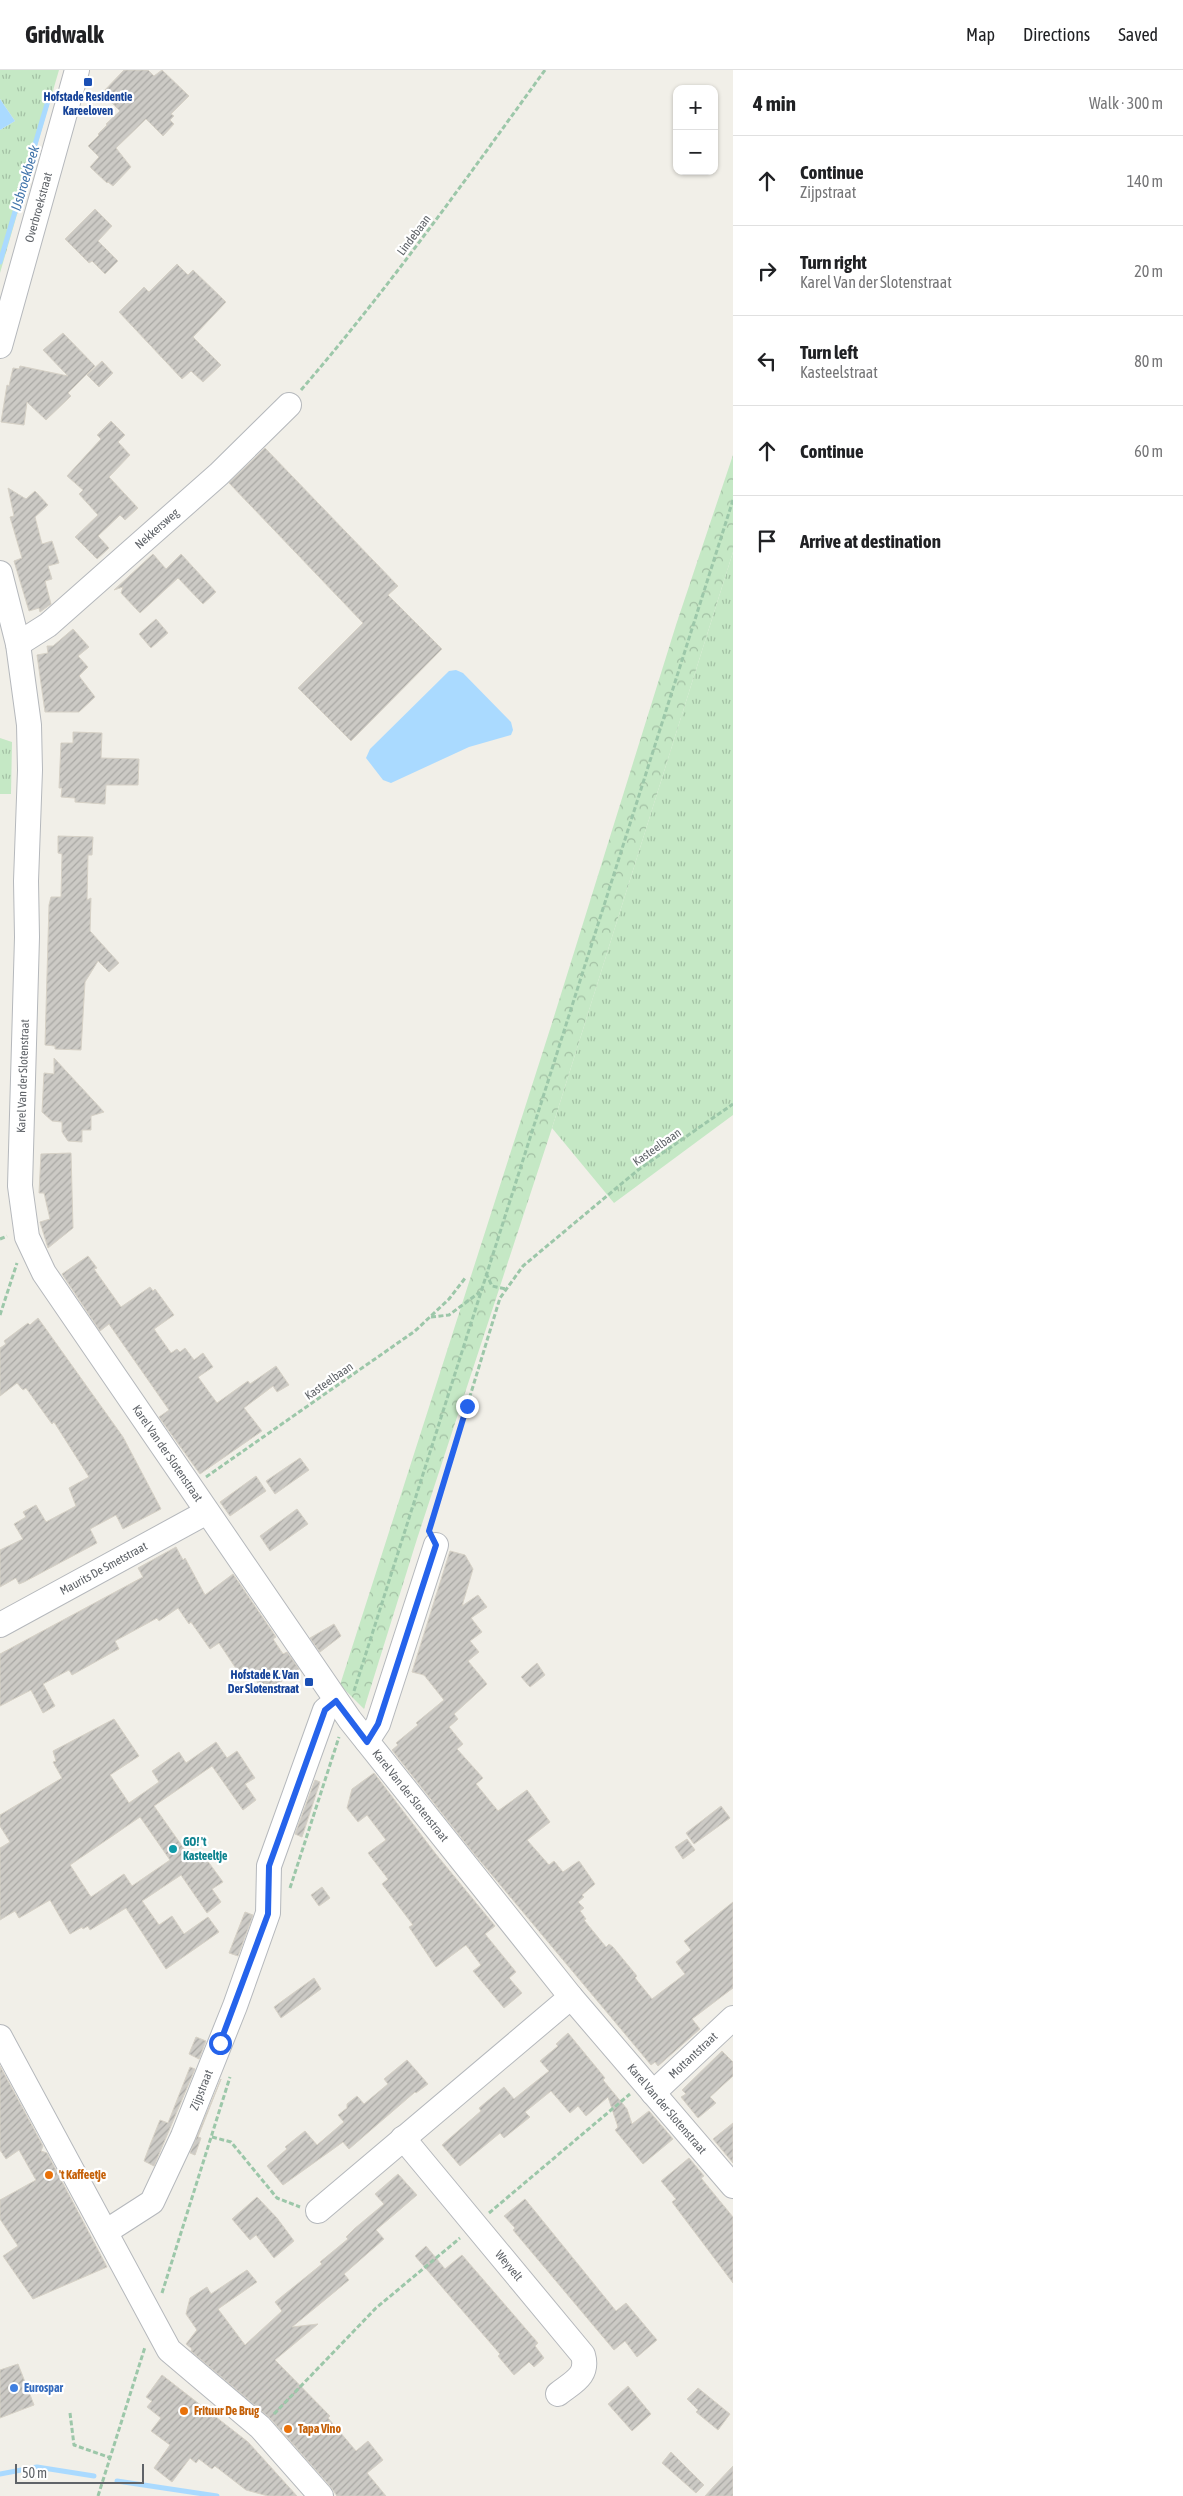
<!DOCTYPE html>
<html lang="en">
<head>
<meta charset="utf-8">
<style>
  :root { --surface:#fff; --page:#f6f6f6; --text:#202124; --muted:#757577; --line:#e0e0e0 }
  body { margin:0; font-family:"Asap Condensed",sans-serif; background:var(--page); color:var(--text) }
  .controls { position:absolute; right:15px; top:15px; display:grid; overflow:hidden; border-radius:10px; box-shadow:0 1px 4px #0004 }
  .controls button { width:45px; height:45px; display:grid; place-items:center; padding:0; border:0; border-bottom:1px solid var(--line); background:var(--surface); color:var(--text); font:25px sans-serif }
  .scale { position:absolute; left:15px; bottom:12px; width:129px; box-sizing:border-box; padding-left:5px; border:2px solid #5f6368; border-top:0; font-size:14px; line-height:18px; white-space:nowrap; color:#5f6368; -webkit-text-stroke:4px #fff; paint-order:stroke }
  .stop { position:absolute; width:15px; height:15px; margin:-11px; border:4px solid #2563eb; border-radius:50%; background:#fff }
  .stop.end { background:#2563eb; border-color:#fff; box-shadow:0 1px 5px #0008 }
  .list { margin:0; padding:0; list-style:none }
  h2 { display:flex; justify-content:space-between; align-items:center; height:65px; margin:0; padding:0 20px; font-size:21px }
  h2 small { font-size:16px; font-weight:400; color:var(--muted) }
  .list li { display:grid; grid-template-columns:32px 1fr auto; gap:15px; align-items:center; box-sizing:border-box; height:90px; padding:0 20px; border-top:1px solid var(--line) }
  .list b { display:block; font-size:19px; white-space:nowrap }
  .list p { margin:0; font-size:16px; white-space:nowrap; color:var(--muted) }
  .list em { font-size:16px; font-style:normal; color:var(--muted) }
  .icon { flex:none; width:28px; height:28px; fill:none; stroke:currentColor; stroke-width:2; stroke-linecap:round; stroke-linejoin:round }
  .map { position:relative; flex:none; width:733px; height:2426px; overflow:hidden }
  header { display:flex; align-items:center; gap:30px; box-sizing:border-box; height:70px; padding:0 25px; background:var(--surface); border-bottom:1px solid var(--line) }
  header strong { font-size:24px }
  nav { display:flex; gap:28px; margin-inline-start:auto; font-size:18px }
  main { display:flex }
  aside { flex:1; background:var(--surface) }
  .map>svg:first-child { display:block }
  .grass { fill:url(#grass-tufts) }
  .forest { fill:url(#forest-crowns) }
  .water { fill:#aadaff }
  .lines { fill:none; stroke-linecap:round; stroke-linejoin:round }
  .stream { stroke:#aadaff; stroke-width:5 }
  .building { fill:url(#building-hatch); stroke:#d6d1c6; fill-rule:evenodd }
  .minor-casing { stroke:#b5b8bc; stroke-width:26 }
  .path { stroke:#9cc7a9; stroke-width:3; stroke-dasharray:5 2.5; stroke-linecap:butt }
  .minor { stroke:#fff; stroke-width:24 }
  .route { stroke:#2563eb; stroke-width:6 }
  .transit-dot { fill:#1a4fb4; stroke:#fff; stroke-width:2 }
  .culture-dot { fill:#0f9aa8; stroke:#fff; stroke-width:2 }
  .food-dot { fill:#e8710a; stroke:#fff; stroke-width:2 }
  .shop-dot { fill:#3f7fe0; stroke:#fff; stroke-width:2 }
  .labels { text-anchor:middle; stroke-width:4.5; stroke-linejoin:round; paint-order:stroke }
  .transit-label { font-size:12px; font-weight:bold; fill:#164399; stroke:#fff }
  .street-label { font-size:12px; fill:#5f6368; stroke:#fff }
  .culture-label { font-size:12px; font-weight:bold; fill:#0d838f; stroke:#fff; text-anchor:start }
  .food-label { font-size:12px; font-weight:bold; fill:#c56008; stroke:#fff; text-anchor:start }
  .shop-label { font-size:12px; font-weight:bold; fill:#366cbe; stroke:#fff; text-anchor:start }
  .water-label { font-size:14px; font-style:italic; fill:#4174aa; stroke:#fff }
</style>
</head>
<body>
<header>
<strong>Gridwalk</strong>
<nav><a>Map</a><a>Directions</a><a>Saved</a></nav>
</header>
<main>
<div class="map">
<svg width="733" height="2426" viewBox="0 0 733 2426">
  <defs>
    <pattern id="grass-tufts" width="24" height="20" patternUnits="userSpaceOnUse" patternTransform="scale(1.25)"><rect width="24" height="20" fill="#c5e8c5"/><path d="M3 7l-1-3M5 7V3M7 7l1-3M15 17l-1-3M17 17v-4M19 17l1-3" fill="none" stroke="#a3c0a4"/></pattern>
    <pattern id="forest-crowns" width="20" height="18" patternUnits="userSpaceOnUse" patternTransform="scale(1.25)"><rect width="20" height="18" fill="#c5e8c5"/><path d="M2 6a3 3 0 1 1 6 0M12 15a3 3 0 1 1 6 0" fill="none" stroke="#a3c0a4"/></pattern>
    <pattern id="building-hatch" width="6" height="6" patternUnits="userSpaceOnUse" patternTransform="scale(1.25)"><rect width="6" height="6" fill="#cccac5"/><path d="M-1 1l2-2M0 6l6-6M5 7l2-2" fill="none" stroke="#a9a8a4"/></pattern>
  </defs>
  <rect width="100%" height="100%" fill="#f1efe8"/>
  <g class="grass">
    <path d="M0,0H59L0,203V60L15,51L0,29Z"/>
    <path d="M733,482V1045L614,1133L552,1058Z"/>
    <path d="M0,668L12,672L11,724H0Z"/>
  </g>
  <path class="forest" d="M733,385V482L552,1058L417,1469L364,1639L340,1615L552,953L676,555Z"/>
  <g class="water">
    <path d="M0,29L15,51L0,60Z"/>
    <path d="M456,600L463,603L511,652L513,660L511,665L469,677L391,713L383,710L366,688L370,679L449,601Z"/>
  </g>
  <g class="lines">
    <g class="stream">
      <path d="M0,192L50,24"/>
      <path d="M0,2404L37,2397L94,2406"/>
      <path d="M117,2411L217,2426"/>
    </g>
  </g>
  <g class="building">
    <path d="M124,0H148L154,6L162,0L189,26L171,44L174,46L170,50L174,54L163,66L146,49L116,78L131,97L113,116L108,112L107,113L90,97L99,87L88,76L99,65L98,64L107,55L106,54L120,41L102,23Z"/>
    <path d="M95,139L112,156L98,171L118,191L105,204L92,191L89,193L65,169Z"/>
    <path d="M177,194L188,205L193,200L226,232L193,267L221,295L203,312L191,301L182,309L119,242L144,217L149,222Z"/>
    <path d="M63,263L95,296L68,323L71,326L46,350L27,332L24,355L1,352L7,315L9,316L13,298L19,299L20,296L68,306L43,280Z"/>
    <path d="M102,291L113,303L99,317L87,305Z"/>
    <path d="M111,351L125,365L118,372L130,385L109,407L138,438L125,450L120,445L98,466L109,478L97,489L75,467L98,445L79,424L83,420L67,406L101,369L97,365Z"/>
    <path d="M265,378L398,516L388,525L442,579L351,671L298,618L363,553L229,413Z"/>
    <path d="M8,418L26,429L35,421L48,435L35,447L42,474L52,471L59,493L48,496L52,509L45,511L51,534L40,542L39,538L29,541L14,491L22,488L10,447L14,446Z"/>
    <path d="M153,484L166,499L181,484L216,522L203,534L178,508L140,543L121,523L123,517L114,520Z"/>
    <path d="M156,549L168,563L151,578L139,564Z"/>
    <path d="M73,559L89,577L78,586L88,597L79,606L95,627L79,642H45L37,585L48,583L47,576H53Z"/>
    <path d="M73,662L102,663L101,688L139,689L138,715H106L105,734L75,732V728L61,727L62,718H59L61,673H73Z"/>
    <path d="M58,766L93,767L92,785H88L87,830L91,828L90,861L119,893L109,902L98,891L85,912L81,980L55,979V976L45,975L49,835L51,827H61L62,784L58,783Z"/>
    <path d="M54,988L104,1042L91,1046V1060H82V1072L68,1071L62,1062V1052L52,1051L42,1042L44,1003L54,1004Z"/>
    <path d="M71,1083L73,1158L48,1178L40,1152L50,1149L44,1123H39L41,1084Z"/>
    <path d="M88,1186L97,1198L94,1199L121,1237L150,1217L153,1221L155,1219L174,1245L154,1259L171,1283L177,1279L180,1282L185,1278L194,1290L203,1283L213,1297L198,1307L217,1333L248,1311L250,1314L276,1296L289,1315L277,1322L273,1316L244,1338L262,1361L200,1404L159,1347L169,1340L109,1254L100,1261L62,1204Z"/>
    <path d="M38,1248L123,1367L161,1439L123,1459L116,1445L90,1459L97,1473L24,1512L19,1514L16,1508L0,1517V1480L23,1469L14,1454L26,1447L23,1442L36,1435L46,1452L76,1436L69,1418L89,1407L54,1352L52,1354L26,1318L23,1320L17,1313L0,1326V1278L6,1274L4,1271L28,1253L30,1255Z"/>
    <path d="M300,1388L309,1400L275,1424L266,1411Z"/>
    <path d="M256,1406L266,1421L230,1446L220,1432Z"/>
    <path d="M297,1439L308,1454L270,1481L260,1466Z"/>
    <path d="M176,1477L183,1490L185,1488L205,1525L233,1504L276,1567L273,1569L283,1584L287,1582L299,1599L265,1623L251,1603L243,1609L219,1573L210,1579L191,1552L189,1554L178,1538L159,1551L157,1548L115,1571L119,1579L113,1582L72,1605L69,1600L43,1614L55,1636L43,1643L31,1620L0,1636V1584L143,1507L138,1498Z"/>
    <path d="M450,1481L465,1485L473,1499L462,1536L478,1525L487,1537L471,1548L482,1562L470,1571L479,1582L468,1591L487,1614L454,1644L458,1649L449,1657L463,1674L457,1679L483,1708L476,1714L498,1741L527,1720L550,1752L527,1770L549,1795L554,1791L563,1802L579,1791L595,1814L582,1825L584,1827L578,1832L584,1838L580,1841L586,1849L584,1850L606,1877L609,1874L613,1877L637,1906L635,1908L652,1929L685,1904L676,1892L691,1880L684,1871L733,1832V1918L692,1949L700,1959L658,1996L655,1992L651,1995L471,1780L392,1680L398,1675L396,1673L418,1655L416,1653L444,1630L424,1605L412,1602Z"/>
    <path d="M334,1554L341,1566L320,1582L310,1568Z"/>
    <path d="M537,1593L545,1605L530,1617L521,1607Z"/>
    <path d="M114,1649L139,1686L110,1705L129,1733L159,1712L152,1701L179,1682L186,1693L216,1672L227,1688L237,1681L255,1708L245,1714L256,1730L243,1740L212,1696L154,1736L194,1793L204,1786L223,1812L212,1819L221,1832L207,1843L181,1805L142,1831L159,1855L172,1846L184,1864L208,1847L219,1862L166,1899L126,1838L90,1860L88,1856L83,1859L82,1857L70,1864L50,1830L19,1848L15,1841L0,1850V1778L10,1772L0,1756V1745L62,1708L53,1692L56,1691L53,1681ZM140,1747L170,1790L132,1816L124,1804L91,1827L70,1795Z"/>
    <path d="M374,1703L435,1783L495,1856L485,1864L516,1902L509,1908L522,1923L504,1938L473,1901L481,1895L466,1875L436,1897L409,1857L413,1855L382,1814L388,1809L368,1783L386,1770L367,1745L358,1752L347,1738L352,1719Z"/>
    <path d="M315,1710L320,1712L302,1767L295,1764Z"/>
    <path d="M721,1736L730,1748L694,1774L686,1763Z"/>
    <path d="M687,1769L695,1780L683,1789L675,1777Z"/>
    <path d="M322,1817L330,1828L319,1836L311,1825Z"/>
    <path d="M245,1842L253,1845L238,1886L229,1883Z"/>
    <path d="M314,1908L321,1919L281,1948L274,1937Z"/>
    <path d="M568,1963L605,2008L603,2010L627,2039L632,2054L649,2041L673,2069L643,2094L615,2060L618,2057L608,2027L586,2046L578,2036L570,2043L551,2021L525,2042L530,2047L504,2068L500,2063L460,2096L442,2075L481,2041L479,2038L504,2017L514,2029L549,2001L540,1991L558,1976L556,1974Z"/>
    <path d="M196,1967L206,1971L199,1989L189,1984Z"/>
    <path d="M722,1981L733,1992V2006L710,2027L716,2033L698,2048L681,2027L686,2024L682,2020Z"/>
    <path d="M407,1990L428,2014L416,2023L415,2022L349,2079L343,2072L283,2115L267,2096L287,2079L285,2077L305,2061L317,2075L344,2052L338,2045L347,2038V2034L357,2026L364,2034L388,2014L384,2009Z"/>
    <path d="M0,1996L43,2076L41,2081L47,2083L107,2197L33,2229L3,2186L18,2176L0,2149V2130L36,2110L19,2080L6,2089L0,2080Z"/>
    <path d="M190,1997L195,1999L154,2096L144,2091L150,2075L160,2050L168,2053Z"/>
    <path d="M221,2009L198,2067L201,2068L195,2085L190,2083Z"/>
    <path d="M733,2053V2093L713,2069Z"/>
    <path d="M689,2088L704,2106L701,2108L733,2147V2213L672,2132L676,2129L661,2111Z"/>
    <path d="M398,2104L417,2125L376,2160L384,2169L344,2204L349,2210L292,2257L318,2254L275,2290L330,2346L328,2348L356,2381L368,2371L383,2390L367,2403L386,2426H337L331,2417L270,2348L191,2281L192,2279L186,2274L197,2260L186,2244L190,2228L207,2217L211,2224L247,2200L257,2212L218,2239L245,2275L282,2241L275,2232L322,2194L320,2192L348,2169L346,2167L354,2159L384,2134L375,2124Z"/>
    <path d="M257,2127L277,2148L294,2171L274,2188L256,2165L250,2170L232,2149Z"/>
    <path d="M525,2129L616,2241L626,2233L657,2270L637,2287L625,2271L614,2280L513,2160L515,2158L504,2146Z"/>
    <path d="M426,2176L445,2199L462,2185L538,2273L535,2276L544,2288L534,2297L529,2292L514,2305L498,2286L500,2284L415,2186Z"/>
    <path d="M18,2294L34,2335L0,2348V2300Z"/>
    <path d="M162,2305L248,2372L297,2426H268L246,2420L215,2396L212,2399L199,2389L196,2393L190,2388L172,2412L154,2398L170,2375L151,2361L161,2348L147,2337L152,2331L146,2327Z"/>
    <path d="M628,2316L651,2344L632,2361L608,2334Z"/>
    <path d="M698,2318L730,2344L718,2360L696,2342L698,2340L687,2329Z"/>
    <path d="M671,2382L704,2415L696,2423L662,2393Z"/>
    <path d="M733,2396V2426H705L715,2415Z"/>
  </g>
  <g class="lines">
    <g class="minor-casing">
      <g id="minor">
        <path id="s1" d="M0,276L77,0"/>
        <path id="s2" d="M0,503L18,574L29,655L30,700L26,811L27,867L20,1116L27,1167L44,1203L350,1650L571,1927L733,2116"/>
        <path id="s3" d="M18,574L48,555L219,404L289,335"/>
        <path id="s4" d="M0,1555L207,1442"/>
        <path d="M367,1671L378,1654L436,1475"/>
        <path d="M0,1967L169,2280L260,2357L321,2426"/>
        <path id="s5" d="M653,2023L733,1948"/>
        <path id="s6" d="M403,2068L583,2285C589,2306 573,2312 558,2324"/>
        <path d="M318,2141L571,1927"/>
        <path id="s7" d="M107,2161L152,2132L183,2066L235,1936L268,1843L269,1796L325,1640L336,1631"/>
      </g>
    </g>
    <g class="path">
      <path d="M301,320C389,218 466,109 545,0"/>
      <path d="M0,1169L7,1166"/>
      <path d="M486,1203L492,1216L506,1219"/>
      <path d="M0,1245L17,1193"/>
      <path d="M431,1247L449,1245L480,1222"/>
      <path d="M206,1407L415,1261L449,1229L466,1207"/>
      <path d="M430,1457L500,1228L523,1196L638,1100L733,1034"/>
      <path d="M354,1621L733,430"/>
      <path d="M290,1818L339,1667"/>
      <path d="M212,2067L231,2072L277,2128L300,2137"/>
      <path d="M489,2143L630,2024"/>
      <path d="M162,2223L230,2007"/>
      <path d="M70,2343L74,2375L111,2388"/>
      <path d="M274,2344L376,2238L460,2168"/>
      <path d="M98,2426L145,2277"/>
    </g>
    <use href="#minor" class="minor"/>
  </g>
  <g class="lines">
    <path class="route" d="M220,1973L268,1844L269,1796L325,1640L336,1631L367,1672L378,1654L436,1475L429,1461L467,1336"/>
  </g>
  <g class="transit-dot">
    <rect x="83" y="7" width="10" height="10" rx="2.5"/>
    <rect x="304" y="1607" width="10" height="10" rx="2.5"/>
  </g>
  <circle class="culture-dot" cx="173" cy="1779" r="5"/>
  <g class="food-dot">
    <circle cx="49" cy="2105" r="5"/>
    <circle cx="184" cy="2341" r="5"/>
    <circle cx="288" cy="2359" r="5"/>
  </g>
  <circle class="shop-dot" cx="14" cy="2318" r="5"/>
  <g class="labels">
    <g class="transit-label">
      <text x="88" y="31">Hofstade Residentie<tspan x="88" dy="14">Kareeloven</tspan></text>
      <text x="299" y="1609" text-anchor="end">Hofstade K. Van<tspan x="299" dy="14">Der Slotenstraat</tspan></text>
    </g>
    <g class="street-label">
      <text dy="4" stroke="none"><textPath href="#s1" startOffset="144">Overbroekstraat</textPath></text>
      <text transform="translate(414 165) rotate(-53)" y="4">Lindebaan</text>
      <text dy="4" stroke="none"><textPath href="#s3" startOffset="181">Nekkersweg</textPath></text>
      <text transform="translate(23 1006) rotate(-88)" y="4">Karel Van der Slotenstraat</text>
      <text transform="translate(657 1077) rotate(-35)" y="4">Kasteelbaan</text>
      <text transform="translate(329 1311) rotate(-35)" y="4">Kasteelbaan</text>
      <text dy="4" stroke="none"><textPath href="#s2" startOffset="926">Karel Van der Slotenstraat</textPath></text>
      <text dy="4" stroke="none"><textPath href="#s4" startOffset="118">Maurits De Smetstraat</textPath></text>
      <text dy="4" stroke="none"><textPath href="#s2" startOffset="1346">Karel Van der Slotenstraat</textPath></text>
      <text dy="4" stroke="none"><textPath href="#s5" startOffset="55">Mottantstraat</textPath></text>
      <text dy="4" stroke="none"><textPath href="#s7" startOffset="176">Zijpstraat</textPath></text>
      <text dy="4" stroke="none"><textPath href="#s2" startOffset="1751">Karel Van der Slotenstraat</textPath></text>
      <text dy="4" stroke="none"><textPath href="#s6" startOffset="166">Weyvelt</textPath></text>
    </g>
    <g class="culture-label">
      <text x="183" y="1776">GO! 't<tspan x="183" dy="14">Kasteeltje</tspan></text>
    </g>
    <g class="food-label">
      <text x="59" y="2109">'t Kaffeetje</text>
      <text x="194" y="2345">Frituur De Brug</text>
      <text x="298" y="2363">Tapa Vino</text>
    </g>
    <g class="shop-label">
      <text x="24" y="2322">Eurospar</text>
    </g>
    <g class="water-label">
      <text transform="translate(25 108) rotate(-73)" y="5">IJsbroekbeek</text>
    </g>
  </g>
</svg>
<div class="controls">
<button>+</button>
<button>−</button>
</div>
<div class="scale">50 m</div>
<div class="stop" style="left:220px;top:1973px"></div>
<div class="stop end" style="left:467px;top:1336px"></div>
</div>
<aside>
<h2>4 min<small>Walk · 300 m</small></h2>
<ul class="list">
<li><svg class="icon" aria-label="ahead" viewBox="0 0 24 24"><path d="M12 20V5M6 11l6-6 6 6"/></svg><div><b>Continue</b><p>Zijpstraat</p></div><em>140 m</em></li>
<li><svg class="icon" aria-label="right" viewBox="0 0 24 24"><path d="M7 20v-9h11M14 6l5 5-5 5"/></svg><div><b>Turn right</b><p>Karel Van der Slotenstraat</p></div><em>20 m</em></li>
<li><svg class="icon" aria-label="left" viewBox="0 0 24 24"><path d="M17 20v-9H6M10 6l-5 5 5 5"/></svg><div><b>Turn left</b><p>Kasteelstraat</p></div><em>80 m</em></li>
<li><svg class="icon" aria-label="ahead" viewBox="0 0 24 24"><path d="M12 20V5M6 11l6-6 6 6"/></svg><div><b>Continue</b></div><em>60 m</em></li>
<li><svg class="icon" aria-label="arrive" viewBox="0 0 24 24"><path d="M6 21V4h12l-3 4 3 4H6"/></svg><div><b>Arrive at destination</b></div></li>
</ul>
</aside>
</main>
</body>
</html>
